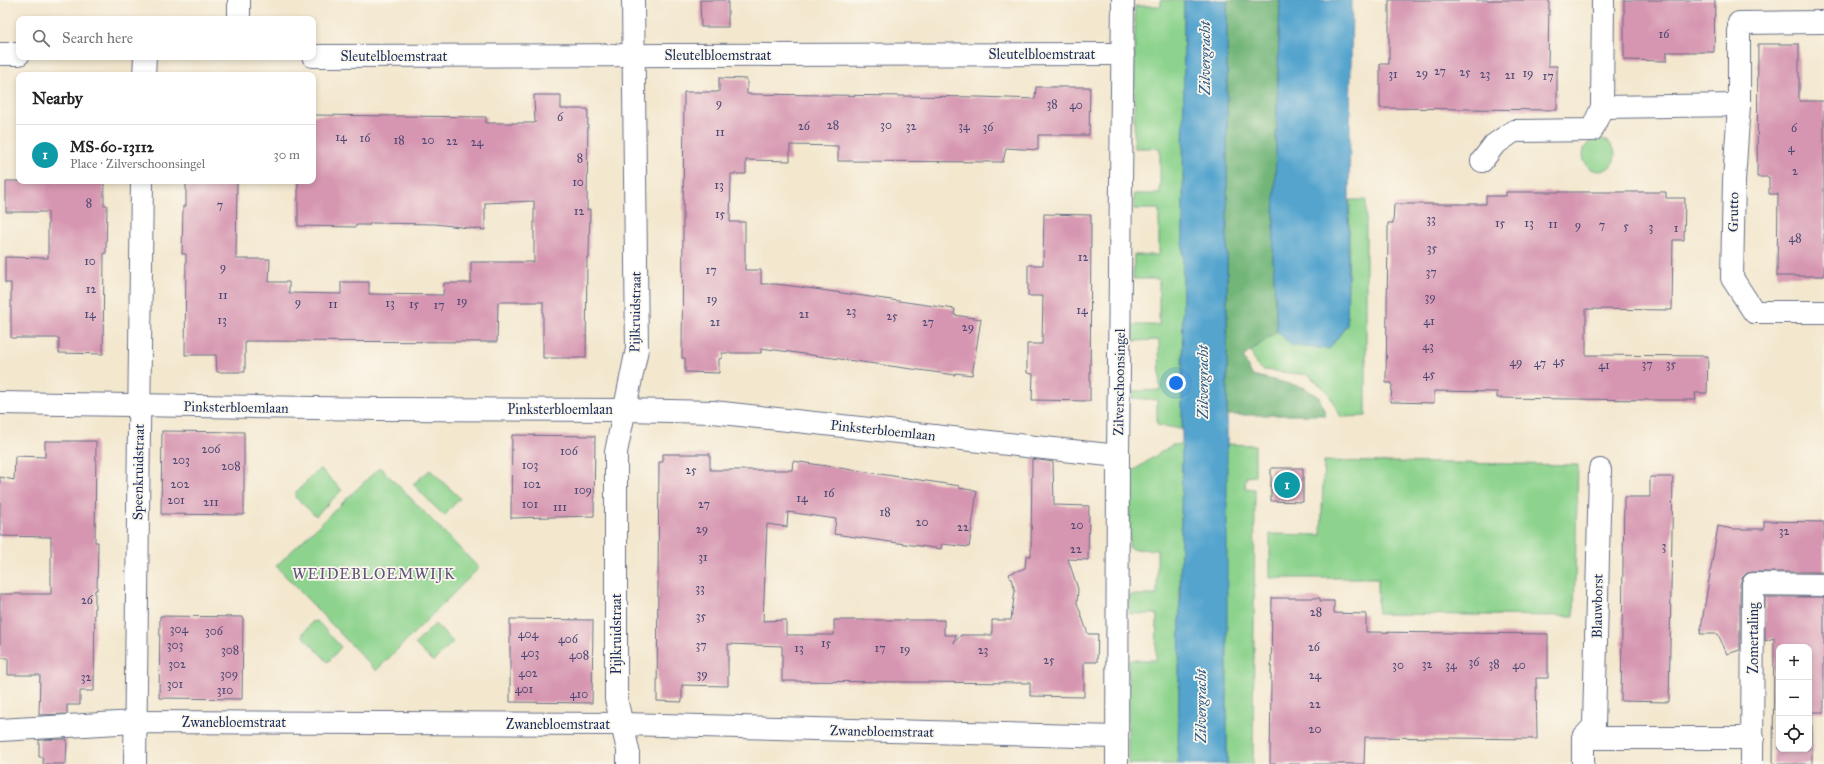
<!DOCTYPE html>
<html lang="en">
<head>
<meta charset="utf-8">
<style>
  :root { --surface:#fff; --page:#f2f2f2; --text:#222; --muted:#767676; --line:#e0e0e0; --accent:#db2777 }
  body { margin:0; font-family:"IM FELL Great Primer",serif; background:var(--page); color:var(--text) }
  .controls { position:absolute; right:12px; bottom:12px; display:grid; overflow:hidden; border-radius:8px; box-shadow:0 2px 6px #0003 }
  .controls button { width:36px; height:36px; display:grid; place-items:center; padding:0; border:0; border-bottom:1px solid var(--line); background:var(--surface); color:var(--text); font:20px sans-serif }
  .you { position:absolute; left:1176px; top:383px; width:14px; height:14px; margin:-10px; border:3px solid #fff; border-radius:50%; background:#1a73e8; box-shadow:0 0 0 6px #1a73e833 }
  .badge { display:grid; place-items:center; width:26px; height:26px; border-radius:50%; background:var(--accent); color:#fff; font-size:13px; font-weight:700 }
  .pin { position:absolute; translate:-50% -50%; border:2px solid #fff; box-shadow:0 1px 4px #0006 }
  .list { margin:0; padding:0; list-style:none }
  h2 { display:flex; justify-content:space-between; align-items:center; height:52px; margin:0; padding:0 16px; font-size:17px }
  h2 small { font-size:13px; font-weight:400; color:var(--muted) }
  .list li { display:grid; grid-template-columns:26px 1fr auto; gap:12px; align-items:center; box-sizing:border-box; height:60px; padding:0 16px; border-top:1px solid var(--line) }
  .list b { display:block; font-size:15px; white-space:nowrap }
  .list p { margin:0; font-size:13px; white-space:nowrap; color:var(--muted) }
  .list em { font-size:13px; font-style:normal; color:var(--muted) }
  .icon { flex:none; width:22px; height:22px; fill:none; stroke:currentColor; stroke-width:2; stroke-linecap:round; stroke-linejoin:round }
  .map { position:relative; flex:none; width:1824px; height:764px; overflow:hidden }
  .search { position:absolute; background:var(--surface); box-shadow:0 2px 6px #0003; left:16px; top:16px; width:300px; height:44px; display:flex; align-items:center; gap:10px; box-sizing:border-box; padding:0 14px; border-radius:8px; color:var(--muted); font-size:15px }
  .panel { position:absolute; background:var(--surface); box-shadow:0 2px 6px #0003; left:16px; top:72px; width:300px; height:112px; border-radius:8px }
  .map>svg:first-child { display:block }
  .green { fill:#8dd38d; stroke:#548176 }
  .forest { fill:#72b578; stroke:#46726b }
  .water { fill:#54a4ce; stroke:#386a96 }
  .building { fill:#d695b0; fill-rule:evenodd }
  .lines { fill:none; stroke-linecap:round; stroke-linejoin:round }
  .minor-casing { stroke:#676f85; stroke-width:24 }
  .minor { stroke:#fff; stroke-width:22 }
  .labels { text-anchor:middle; stroke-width:3.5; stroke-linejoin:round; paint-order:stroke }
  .number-label { font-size:12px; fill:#4a4872 }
  .street-label { font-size:14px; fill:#1b2f5e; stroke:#fbf7ec }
  .water-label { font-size:15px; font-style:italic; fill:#2f5885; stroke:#fbf7ec }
  .neighbourhood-label { font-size:15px; letter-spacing:1px; fill:#5c537b; stroke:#fbf7ec }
</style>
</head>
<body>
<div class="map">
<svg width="1824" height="764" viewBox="0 0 1824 764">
  <rect width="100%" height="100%" fill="#fbf7ec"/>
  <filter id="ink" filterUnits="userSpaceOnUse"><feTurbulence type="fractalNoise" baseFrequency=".025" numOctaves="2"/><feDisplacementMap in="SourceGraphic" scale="8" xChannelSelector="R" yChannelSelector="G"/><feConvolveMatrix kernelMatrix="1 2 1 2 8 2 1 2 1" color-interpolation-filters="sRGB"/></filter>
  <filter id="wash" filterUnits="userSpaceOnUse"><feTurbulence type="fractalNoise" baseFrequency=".012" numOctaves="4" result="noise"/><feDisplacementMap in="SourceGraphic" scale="16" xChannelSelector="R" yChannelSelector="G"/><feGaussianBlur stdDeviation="0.9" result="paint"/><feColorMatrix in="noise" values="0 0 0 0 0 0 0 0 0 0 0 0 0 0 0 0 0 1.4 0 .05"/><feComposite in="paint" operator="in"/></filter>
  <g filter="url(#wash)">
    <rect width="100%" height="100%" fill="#f3e7ce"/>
    <g class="green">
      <path d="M1161,0H1184L1182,429L1157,425V400L1132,398V391L1160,390L1159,340L1132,341L1133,325H1159V279H1133L1134,255H1159V209H1134V194H1160V148H1134L1135,6H1161Z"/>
      <circle cx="1599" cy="155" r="16"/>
      <path d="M1350,200H1366V416L1341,417L1327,391L1308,375L1264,370L1256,365L1251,351L1277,331L1292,346L1329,349L1347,325Z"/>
      <path d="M1182,444L1178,764H1128V664L1130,660H1156L1157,614H1130L1128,599L1131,595H1157V550L1131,549L1129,547L1131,472L1172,445Z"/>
      <path d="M1226,444L1255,445V476L1246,477L1245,488L1255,489L1253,764H1227Z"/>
      <path d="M1324,461L1578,465L1574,616L1378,614V578H1270V534L1321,535Z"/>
      <path d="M380,467L479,568L376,671L276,566Z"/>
      <path d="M321,469L342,490L316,516L295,497L296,492L318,470Z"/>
      <path d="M430,470L460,498L444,516L413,484Z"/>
      <path d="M317,621L341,647L328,662L302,635L312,622Z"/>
      <path d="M435,624L453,642L433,662L415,644Z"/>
    </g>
    <path class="forest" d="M1227,0H1280L1273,260L1277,331L1243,357L1252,375L1303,387L1319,397L1326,415H1227Z"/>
    <g class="water">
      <path d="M1184,0H1227V764H1178L1182,444Z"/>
      <path d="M1280,0H1352L1347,325L1329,349L1292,346L1277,331L1273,260Z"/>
    </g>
    <g id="blocks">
      <g class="building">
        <path d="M700,0H728V27H701Z"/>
        <path d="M1389,0H1549L1548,66H1557V110L1380,108V64H1389Z"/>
        <path d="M1624,0H1715L1714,52H1667V61L1624,60Z"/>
        <path d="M1758,44H1799V101H1824V276H1777L1778,194H1769V177H1757Z"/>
        <path d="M719,78L747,79V94L980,97L1035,99L1036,87H1090L1089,135H1038V150L1006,148L1003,162L838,161V146L790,145V161L746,160V174H731L730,222H745V270H761V284H776L800,287L955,309L954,315L981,319L972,375L955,373V375L761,348V353H722V358L719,359V373L685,372V358H682L684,92H719Z"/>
        <path d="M534,95H561V109H588L587,210L590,209L589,258L587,257L586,358H543V302H498L497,342L245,341V372H217L216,355H185L186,254H182L183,206H186V181H237L236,259H270L269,282H289V293L341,294V282H369V294L443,295L444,283H471V262H534V201L485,203V230L435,224L370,223V225H356V227L298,226V181H313V115L486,117V123H535Z"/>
        <path d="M6,181H104V205H107L106,253H104L103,354L59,353V338H11V283H5V257L48,258V212H6Z"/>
        <path d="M1506,192H1666V198H1685L1684,240H1673L1672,310L1586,309V355L1708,356L1707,393H1695L1696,400H1649L1497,398V392L1434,391V403L1391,402L1392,383H1386L1388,235V223H1393L1394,204H1486V196H1506Z"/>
        <path d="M1044,214L1091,215L1090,401L1032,400L1033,374L1027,373V344H1042L1043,296H1028V265H1043Z"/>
        <path d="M162,431L244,432V515L161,514Z"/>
        <path d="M512,435L595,436L594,516L511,518Z"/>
        <path d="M45,441H96L95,542H98L97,590H95L94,691H80V705H67V714L39,715L40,675H8V658H0V594H51V537L0,536V477L14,480L15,456L45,457Z"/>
        <path d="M663,454H710V470H792L793,461L960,486L959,488L977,491L969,547L942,544L941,549L834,534L836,519L788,512L787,527L767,524L763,621L786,620V635H834V620H944V635H956L954,643L961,635H992V620H1011L1015,590L1009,574L1025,568L1026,556H1031L1032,459L1053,462L1054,505L1089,506L1088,560L1068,559L1078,589L1077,603L1088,634H1098L1097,662H1084V697L1030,696V683L782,681V646L728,644V686L682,685V702L657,701L659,462H663Z"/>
        <path d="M1271,468H1303V502L1271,501Z"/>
        <path d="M1650,477H1673L1669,702L1621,701L1624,497H1650Z"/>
        <path d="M1764,521L1824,522V572H1753L1747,573L1742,578L1740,584V650L1727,654L1718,634H1700L1718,526L1732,529H1764Z"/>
        <path d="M1765,597H1824V712H1812V764H1773L1774,638L1765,641ZM1779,647H1809V749H1779Z"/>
        <path d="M1272,598H1320V601H1334V613L1366,614V632L1548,634V678H1536L1537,739L1365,737L1364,764H1270Z"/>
        <path d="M160,616L243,617L242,699L159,698Z"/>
        <path d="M510,619L593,620L592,703L510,702Z"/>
        <path d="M67,739L66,764H43V757H39V740Z"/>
      </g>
    </g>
  </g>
  <g filter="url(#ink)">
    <use href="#blocks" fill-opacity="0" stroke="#676f85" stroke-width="1"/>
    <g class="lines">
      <g class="minor-casing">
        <g id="minor">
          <path d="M239,19V0"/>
          <path d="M1824,22L1739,23V105L1734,181L1732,278L1754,312H1824"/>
          <path d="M0,54H19"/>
          <path d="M313,56L1123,54"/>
          <path d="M144,75L145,57"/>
          <path d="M1602,107L1739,105"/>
          <path d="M1482,161L1494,145L1514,131L1592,130L1602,107L1603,0"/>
          <path d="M0,403L381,409L625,410L713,412L1118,456"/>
          <path d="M0,730L135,722L623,724L1117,737"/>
          <path d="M1583,738H1753"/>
          <path d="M135,764L142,181"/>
          <path d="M628,764V750L616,699V452L637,349L633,0"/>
          <path d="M1117,764L1118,456L1123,0"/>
          <path d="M1583,764V738L1594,726L1600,470"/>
          <path d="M1752,764L1753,584L1824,585"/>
        </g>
      </g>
      <use href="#minor" class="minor"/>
    </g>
  </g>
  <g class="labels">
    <g class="number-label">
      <text x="1664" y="38">16</text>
      <text x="1440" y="75">27</text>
      <text x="1465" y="76">25</text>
      <text x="1422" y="77">29</text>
      <text x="1528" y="77">19</text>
      <text x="1393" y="78">31</text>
      <text x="1485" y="78">23</text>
      <text x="1510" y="79">21</text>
      <text x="1548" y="80">17</text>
      <text x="719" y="107">9</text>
      <text x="1052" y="108">38</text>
      <text x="1076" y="109">40</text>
      <text x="560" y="121">6</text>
      <text x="833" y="129">28</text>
      <text x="886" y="129">30</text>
      <text x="804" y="130">26</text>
      <text x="911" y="130">32</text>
      <text x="964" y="130">34</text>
      <text x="988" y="131">36</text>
      <text x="1794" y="132">6</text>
      <text x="720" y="136">11</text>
      <text x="341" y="141">14</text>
      <text x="365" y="142">16</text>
      <text x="399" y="144">18</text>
      <text x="428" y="144">20</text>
      <text x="452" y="145">22</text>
      <text x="477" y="146">24</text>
      <text x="1791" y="152">4</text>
      <text x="580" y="162">8</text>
      <text x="1795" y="175">2</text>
      <text x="578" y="186">10</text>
      <text x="719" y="189">13</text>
      <text x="89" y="207">8</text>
      <text x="220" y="209">7</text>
      <text x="579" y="215">12</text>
      <text x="720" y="218">15</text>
      <text x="1431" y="223">33</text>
      <text x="1500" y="227">15</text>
      <text x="1529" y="227">13</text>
      <text x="1553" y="228">11</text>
      <text x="1578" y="229">9</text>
      <text x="1602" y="229">7</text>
      <text x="1626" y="230">5</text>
      <text x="1651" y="231">3</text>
      <text x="1676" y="232">1</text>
      <text x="1795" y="242">48</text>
      <text x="1432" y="252">35</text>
      <text x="1083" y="261">12</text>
      <text x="90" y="265">10</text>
      <text x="223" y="271">9</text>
      <text x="711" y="274">17</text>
      <text x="1431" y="276">37</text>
      <text x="91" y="293">12</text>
      <text x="223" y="299">11</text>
      <text x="1430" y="301">39</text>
      <text x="712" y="303">19</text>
      <text x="462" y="305">19</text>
      <text x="298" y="306">9</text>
      <text x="390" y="307">13</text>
      <text x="333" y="308">11</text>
      <text x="414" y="308">15</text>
      <text x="439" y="309">17</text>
      <text x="1082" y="314">14</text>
      <text x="851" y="315">23</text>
      <text x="90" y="318">14</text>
      <text x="804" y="318">21</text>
      <text x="892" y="320">25</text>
      <text x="222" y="324">13</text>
      <text x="1429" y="325">41</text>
      <text x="715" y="326">21</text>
      <text x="928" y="326">27</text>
      <text x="968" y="331">29</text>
      <text x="1428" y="350">43</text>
      <text x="1559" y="365">45</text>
      <text x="1516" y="366">49</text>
      <text x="1540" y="367">47</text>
      <text x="1647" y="368">37</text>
      <text x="1671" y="368">35</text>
      <text x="1604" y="369">41</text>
      <text x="1429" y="378">45</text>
      <text x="211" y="453">206</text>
      <text x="569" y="455">106</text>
      <text x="181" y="464">203</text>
      <text x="530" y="469">103</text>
      <text x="231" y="470">208</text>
      <text x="691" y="474">25</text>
      <text x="180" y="488">202</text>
      <text x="532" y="488">102</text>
      <text x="583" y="494">109</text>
      <text x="829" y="497">16</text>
      <text x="802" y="502">14</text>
      <text x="176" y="504">201</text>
      <text x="211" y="506">211</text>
      <text x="530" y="508">101</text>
      <text x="704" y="508">27</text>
      <text x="560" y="511">111</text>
      <text x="885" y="516">18</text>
      <text x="922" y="526">20</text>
      <text x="1077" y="529">20</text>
      <text x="963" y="531">22</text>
      <text x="702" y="533">29</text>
      <text x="1784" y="535">32</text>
      <text x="1664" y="550">3</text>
      <text x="1076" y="553">22</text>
      <text x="703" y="561">31</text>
      <text x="700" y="592">33</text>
      <text x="87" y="604">26</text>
      <text x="1316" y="616">28</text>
      <text x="701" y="620">35</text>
      <text x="179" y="633">304</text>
      <text x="214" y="635">306</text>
      <text x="528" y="638">404</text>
      <text x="568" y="643">406</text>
      <text x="826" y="647">15</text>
      <text x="175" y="649">303</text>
      <text x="701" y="649">37</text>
      <text x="1314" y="651">26</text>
      <text x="799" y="652">13</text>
      <text x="880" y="652">17</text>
      <text x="905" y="653">19</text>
      <text x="230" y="654">308</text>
      <text x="983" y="654">23</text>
      <text x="530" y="657">403</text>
      <text x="579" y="659">408</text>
      <text x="1049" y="664">25</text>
      <text x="1474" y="666">36</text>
      <text x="177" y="668">302</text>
      <text x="1427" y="668">32</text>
      <text x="1494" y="668">38</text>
      <text x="1398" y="669">30</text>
      <text x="1451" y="669">34</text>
      <text x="1519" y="669">40</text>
      <text x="528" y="677">402</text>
      <text x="229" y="678">309</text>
      <text x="702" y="678">39</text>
      <text x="1315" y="679">24</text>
      <text x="86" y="681">32</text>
      <text x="175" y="688">301</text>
      <text x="524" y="693">401</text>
      <text x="225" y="694">310</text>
      <text x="579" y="698">410</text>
      <text x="1315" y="708">22</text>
      <text x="1315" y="733">20</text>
    </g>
    <g class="street-label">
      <text x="1042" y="59">Sleutelbloemstraat</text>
      <text x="718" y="60">Sleutelbloemstraat</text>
      <text x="394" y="61">Sleutelbloemstraat</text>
      <text transform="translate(1733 212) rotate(-89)" y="5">Grutto</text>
      <text transform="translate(635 312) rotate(-89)" y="5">Pijlkruidstraat</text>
      <text transform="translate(1119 382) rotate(-89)" y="5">Zilverschoonsingel</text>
      <text transform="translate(236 407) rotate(1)" y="5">Pinksterbloemlaan</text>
      <text x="560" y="414">Pinksterbloemlaan</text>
      <text transform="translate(883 430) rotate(6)" y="5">Pinksterbloemlaan</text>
      <text transform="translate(138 472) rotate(-89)" y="5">Speenkruidstraat</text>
      <text transform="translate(1597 606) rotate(-89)" y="5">Blauwborst</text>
      <text transform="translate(616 634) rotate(-90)" y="5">Pijlkruidstraat</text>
      <text transform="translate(1753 638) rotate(-90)" y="5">Zomertaling</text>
      <text x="234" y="727">Zwanebloemstraat</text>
      <text x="558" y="729">Zwanebloemstraat</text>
      <text transform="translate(882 731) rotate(1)" y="5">Zwanebloemstraat</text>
    </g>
    <g class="water-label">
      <text transform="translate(1205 58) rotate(-90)" y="5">Zilvergracht</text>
      <text transform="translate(1203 382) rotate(-90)" y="5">Zilvergracht</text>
      <text transform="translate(1201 706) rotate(-90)" y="5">Zilvergracht</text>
    </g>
    <g class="neighbourhood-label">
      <text x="374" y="579">WEIDEBLOEMWIJK</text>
    </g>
  </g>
</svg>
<div class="controls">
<button>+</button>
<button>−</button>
<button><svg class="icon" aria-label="locate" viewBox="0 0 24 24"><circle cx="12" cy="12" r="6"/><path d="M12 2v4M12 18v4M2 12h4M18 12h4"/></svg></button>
</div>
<div class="you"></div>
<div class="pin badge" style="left:1287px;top:485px;background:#0f9aa8">1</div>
<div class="search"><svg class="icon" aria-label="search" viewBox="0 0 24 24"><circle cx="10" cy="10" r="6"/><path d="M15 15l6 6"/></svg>Search here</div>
<section class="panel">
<h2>Nearby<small></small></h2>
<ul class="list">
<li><span class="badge" style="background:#0f9aa8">1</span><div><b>MS-60-13112</b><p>Place · Zilverschoonsingel</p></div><em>30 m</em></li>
</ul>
</section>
</div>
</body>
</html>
